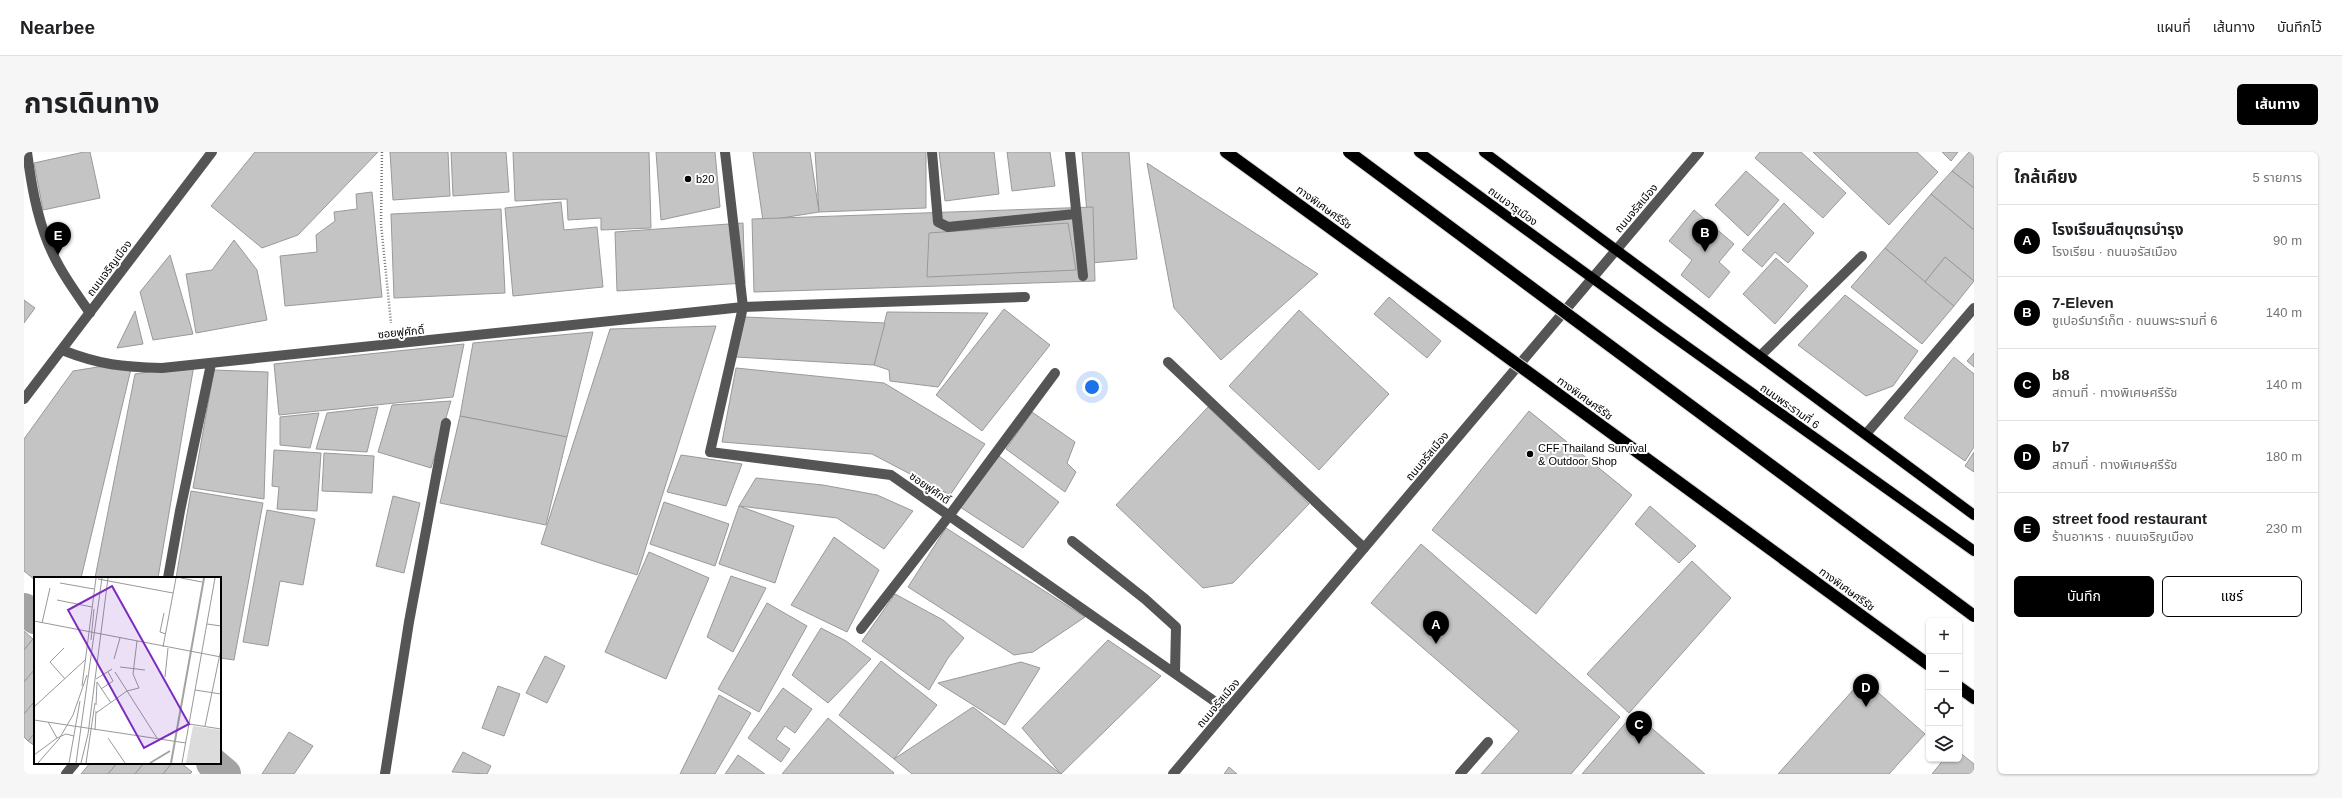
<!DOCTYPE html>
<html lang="th">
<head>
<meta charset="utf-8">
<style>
  :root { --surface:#fff; --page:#f6f6f6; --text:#202124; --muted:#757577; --line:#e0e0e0; --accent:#000 }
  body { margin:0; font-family:Helvetica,"Noto Sans Thai",sans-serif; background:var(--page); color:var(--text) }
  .controls { position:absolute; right:12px; bottom:12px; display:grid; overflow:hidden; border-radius:6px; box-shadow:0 1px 3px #0004 }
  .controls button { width:36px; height:36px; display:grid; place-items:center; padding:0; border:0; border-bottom:1px solid var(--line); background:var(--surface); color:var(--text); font:20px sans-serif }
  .you { position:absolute; left:1068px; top:235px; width:14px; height:14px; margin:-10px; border:3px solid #fff; border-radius:50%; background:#1a73e8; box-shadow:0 0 0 6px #1a73e833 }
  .badge { display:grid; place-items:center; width:26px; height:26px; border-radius:50%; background:var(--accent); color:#fff; font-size:13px; font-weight:700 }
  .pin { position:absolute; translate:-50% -33px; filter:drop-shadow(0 1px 2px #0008) }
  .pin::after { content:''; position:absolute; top:21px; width:14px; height:12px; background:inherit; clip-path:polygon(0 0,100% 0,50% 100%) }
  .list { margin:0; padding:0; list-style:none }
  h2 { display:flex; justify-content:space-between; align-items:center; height:52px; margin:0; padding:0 16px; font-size:17px }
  h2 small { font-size:13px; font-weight:400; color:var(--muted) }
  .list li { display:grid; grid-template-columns:26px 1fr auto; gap:12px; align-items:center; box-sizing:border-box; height:72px; padding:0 16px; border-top:1px solid var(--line) }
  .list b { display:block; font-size:15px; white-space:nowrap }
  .list p { margin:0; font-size:13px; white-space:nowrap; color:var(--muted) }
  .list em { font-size:13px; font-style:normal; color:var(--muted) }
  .actions { display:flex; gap:8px; padding:12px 16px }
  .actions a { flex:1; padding:9px 0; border:1px solid var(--accent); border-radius:6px; text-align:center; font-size:14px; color:var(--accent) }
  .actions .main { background:var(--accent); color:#fff }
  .icon { flex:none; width:22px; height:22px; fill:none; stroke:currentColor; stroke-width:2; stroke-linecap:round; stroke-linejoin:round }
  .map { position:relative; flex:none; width:1950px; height:622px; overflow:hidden; border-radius:6px }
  header { display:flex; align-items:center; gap:24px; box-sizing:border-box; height:56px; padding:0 20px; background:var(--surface); border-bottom:1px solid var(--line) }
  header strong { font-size:19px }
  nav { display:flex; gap:22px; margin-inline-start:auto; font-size:14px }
  .intro { display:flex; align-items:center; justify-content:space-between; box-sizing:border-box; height:96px; padding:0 24px }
  h1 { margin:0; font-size:28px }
  .button { padding:10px 18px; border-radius:6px; background:var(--accent); color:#fff; font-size:14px; font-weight:700 }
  main { display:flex; gap:24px; padding:0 24px }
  aside { flex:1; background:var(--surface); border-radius:6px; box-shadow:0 1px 3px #0004 }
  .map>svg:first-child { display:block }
</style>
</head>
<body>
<header>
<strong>Nearbee</strong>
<nav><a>แผนที่</a><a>เส้นทาง</a><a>บันทึกไว้</a></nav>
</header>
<div class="intro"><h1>การเดินทาง</h1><a class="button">เส้นทาง</a></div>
<main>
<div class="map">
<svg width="1950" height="622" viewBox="0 0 1950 622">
  <rect width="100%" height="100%" fill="#fff"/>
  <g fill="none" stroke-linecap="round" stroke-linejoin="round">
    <g stroke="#a3a3a3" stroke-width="32">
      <polyline points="0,457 11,466"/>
      <polyline points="188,611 201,622"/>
    </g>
  </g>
  <g fill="#c4c4c4" stroke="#999">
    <polygon points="60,0 66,0 76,46 19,58 10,11"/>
    <polygon points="231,0 354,0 274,83 238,96 187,54"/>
    <polygon points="366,0 424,0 426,44 369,48"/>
    <polygon points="427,0 482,0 485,40 429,44"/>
    <polygon points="489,0 625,0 627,76 577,78 577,66 544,68 543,47 491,49"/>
    <polygon points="632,0 691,0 696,55 637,68"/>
    <polygon points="729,0 786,0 795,60 739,69"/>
    <polygon points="791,0 902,0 902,56 795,60"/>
    <polygon points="915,0 970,0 975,42 921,49"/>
    <polygon points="983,0 1026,0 1031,34 988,39"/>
    <polygon points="1058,0 1105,0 1113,107 1067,111"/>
    <polygon points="1736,0 1777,0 1822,41 1799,66 1731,6"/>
    <polygon points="1789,0 1893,0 1914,20 1865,73"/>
    <polygon points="1918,0 1934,0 1927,9"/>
    <polygon points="1945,0 1950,0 1950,36 1928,19"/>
    <polygon points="1123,11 1294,122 1197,208 1150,156"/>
    <polygon points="1722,19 1755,48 1724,84 1691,53"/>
    <polygon points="1928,19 1950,36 1950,78 1907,42"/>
    <polygon points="348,40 358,145 261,154 256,104 293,100 292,83 311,69 310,60 333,57 332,42"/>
    <polygon points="1907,42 1950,78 1950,129 1921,105 1901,130 1861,96"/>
    <polygon points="537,50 540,78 573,75 579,135 489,144 481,56"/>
    <polygon points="1760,51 1790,81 1764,111 1751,100 1738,115 1718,98"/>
    <polygon points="1069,55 1071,129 730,140 728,67"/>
    <polygon points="477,57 481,141 370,146 367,62"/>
    <polygon points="1670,58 1710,92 1695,110 1706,120 1685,146 1657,123 1668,108 1645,89"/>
    <polygon points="719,71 721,131 593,139 591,80"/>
    <polygon points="1044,71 1052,118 903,125 905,81"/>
    <polygon points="210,88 233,118 243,168 172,181 162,122 188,118"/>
    <polygon points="1861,96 1930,154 1898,192 1827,135"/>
    <polygon points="146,103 169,182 129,188 116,140"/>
    <polygon points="1921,105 1950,129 1930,154 1901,130"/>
    <polygon points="1752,106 1784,134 1751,172 1719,142"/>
    <polygon points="1821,143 1894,199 1869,234 1842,244 1774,193"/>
    <polygon points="1365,145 1417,189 1403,206 1350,162"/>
    <polygon points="0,148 11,156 0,171"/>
    <polygon points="980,157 1026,193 958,279 912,243"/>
    <polygon points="1275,158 1365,242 1295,318 1205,234"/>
    <polygon points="111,159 119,192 93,196"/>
    <polygon points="863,160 964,161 914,235 866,229 865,218 850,213"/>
    <polygon points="721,165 861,171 850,213 712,205"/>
    <polygon points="692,174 613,423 517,392 586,177"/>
    <polygon points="569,180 543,285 436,264 449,191"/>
    <polygon points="440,192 429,245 255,263 250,212"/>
    <polygon points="1950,201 1950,215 1943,209"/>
    <polygon points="1930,205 1950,222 1950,295 1941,309 1880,266"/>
    <polygon points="86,213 107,217 57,426 11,426 11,428 0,419 0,287 49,219"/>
    <polygon points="170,213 134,426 71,426 111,222"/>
    <polygon points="712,216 860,231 961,292 926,343 848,302 698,290"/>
    <polygon points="190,218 244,220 240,347 169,336"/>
    <polygon points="427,249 407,316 354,300 368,253"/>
    <polygon points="354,255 343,300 292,297 303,261"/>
    <polygon points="1184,255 1285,352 1209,431 1179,436 1092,353"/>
    <polygon points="1505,259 1608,343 1512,462 1408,378"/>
    <polygon points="1008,260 1051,290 1043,311 1052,320 1041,340 982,297"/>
    <polygon points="295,261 286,296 256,293 256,265"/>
    <polygon points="436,264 543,285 522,373 416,351"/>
    <polygon points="250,298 297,301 293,359 253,357 255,335 248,334"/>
    <polygon points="1950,300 1950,320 1941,314"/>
    <polygon points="300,301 350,304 348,341 298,339"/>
    <polygon points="657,303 718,312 702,354 643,340"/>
    <polygon points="975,304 1035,350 999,396 936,355"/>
    <polygon points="732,326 799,333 853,343 889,359 860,397 813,366 715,354"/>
    <polygon points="167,339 239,351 210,508 196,506 196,426 152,426"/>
    <polygon points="369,344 396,351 380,421 352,414"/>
    <polygon points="640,350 705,372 691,414 626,392"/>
    <polygon points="715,354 770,374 751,431 695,412"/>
    <polygon points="1626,354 1672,394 1655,411 1611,372"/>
    <polygon points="243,358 291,367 279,433 256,429 244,494 219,490"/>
    <polygon points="922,376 1061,465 1009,500 990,503 884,435"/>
    <polygon points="810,385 855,418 823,480 767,453"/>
    <polygon points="1397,392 1596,565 1547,622 1457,622 1495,579 1347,451"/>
    <polygon points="625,400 685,426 642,527 581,500"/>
    <polygon points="1668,409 1707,446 1605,561 1563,522"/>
    <polygon points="707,424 742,436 709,500 683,485"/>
    <polygon points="871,442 919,468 940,486 924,506 905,538 838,489"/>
    <polygon points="743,451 783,474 735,560 694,537"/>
    <polygon points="797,476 822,489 847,507 804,551 768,523"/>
    <polygon points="0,479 9,487 0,498"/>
    <polygon points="9,487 11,488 11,517 0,530 0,498"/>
    <polygon points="1084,488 1137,524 1037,622 998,576"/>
    <polygon points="521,504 541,514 523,551 502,541"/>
    <polygon points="857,509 913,553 870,607 815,563"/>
    <polygon points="997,510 1016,516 981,573 914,531"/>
    <polygon points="11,517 11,549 0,562 0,530"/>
    <polygon points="1839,527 1901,582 1865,622 1754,622"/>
    <polygon points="474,534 496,542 480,584 458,576"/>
    <polygon points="759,536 788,557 771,581 761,574 752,587 766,597 757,610 724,586"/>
    <polygon points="695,543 727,561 691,622 656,622"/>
    <polygon points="11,549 11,581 4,589 0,585 0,562"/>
    <polygon points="949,555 1037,622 888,622 870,607"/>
    <polygon points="1610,561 1681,622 1558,622"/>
    <polygon points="804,566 870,621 869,622 758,622"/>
    <polygon points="265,580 289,594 270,622 238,622"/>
    <polygon points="11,581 11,594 4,589"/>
    <polygon points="439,600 467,614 463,622 428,620"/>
    <polygon points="1935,600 1950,612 1950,622 1908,622 1920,607 1935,607"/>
    <polygon points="714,603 741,622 701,622"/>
    <polygon points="66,611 93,611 84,622 57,622"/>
    <polygon points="93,611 120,611 111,622 84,622"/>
    <polygon points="120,611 148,611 139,622 111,622"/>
    <polygon points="148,611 157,611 168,620 166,622 139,622"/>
    <polygon points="1205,615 1213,622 1200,622"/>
  </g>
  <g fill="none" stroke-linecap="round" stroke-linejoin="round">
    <defs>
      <g id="major">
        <polyline points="1395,0 1637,176 1950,399"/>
        <polyline points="1460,0 1950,363"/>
      </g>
      <g id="highway">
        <polyline points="1202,0 1356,112"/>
        <polyline points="1935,535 1950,546"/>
      </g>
    </defs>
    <use href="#major" stroke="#dbdbdb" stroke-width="12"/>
    <use href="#highway" stroke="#dbdbdb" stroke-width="14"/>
    <polyline stroke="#777" stroke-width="2.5" stroke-dasharray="1 2" stroke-linecap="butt" points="358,0 357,72 367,171"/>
    <g stroke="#555" stroke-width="10">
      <path d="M3 0C8 38 15 78 34 112 43 129 55 145 66 161"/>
      <polyline points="701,0 719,155 686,300 867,323 1203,558"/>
      <polyline points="908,0 914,70 924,75 1051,62"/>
      <polyline points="1046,0 1059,124"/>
      <path d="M38 198C76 213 99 215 138 216L719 155 1001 145"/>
      <polyline points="1736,204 1838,104"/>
      <polyline points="1144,210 1340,396"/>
      <polyline points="0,247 188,0"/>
      <polyline points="1842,282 1950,156"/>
      <polyline points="1048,389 1121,447 1152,475 1151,521"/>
      <polyline points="144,426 156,359 187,212"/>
      <polyline points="837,477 925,364 1031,221"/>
      <polyline points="42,622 51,611"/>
      <polyline points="361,622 385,470 422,271"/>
      <polyline points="1149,622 1675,0"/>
      <polyline points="1436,622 1464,590"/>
    </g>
    <use href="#major" stroke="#000" stroke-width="10"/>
    <use href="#highway" stroke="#000" stroke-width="12"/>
    <defs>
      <g id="highway-bridge">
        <polyline points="1325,0 1950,464"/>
        <polyline points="1356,112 1905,513"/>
      </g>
    </defs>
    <use href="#highway-bridge" stroke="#dbdbdb" stroke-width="14" stroke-linecap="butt"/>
    <use href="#highway-bridge" stroke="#000" stroke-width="12"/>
  </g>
  <g fill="#000" stroke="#fff" stroke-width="1.5">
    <circle cx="664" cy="27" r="4"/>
    <circle cx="1506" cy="302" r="4"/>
  </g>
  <g text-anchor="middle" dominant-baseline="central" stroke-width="4" stroke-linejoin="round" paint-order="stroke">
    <g font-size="11" fill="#000" stroke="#fff" text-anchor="start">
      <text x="672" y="27">b20</text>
      <text x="1514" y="296">CFF Thailand Survival<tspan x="1514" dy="13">&amp; Outdoor Shop</tspan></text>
    </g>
    <g font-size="11" fill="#000" stroke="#fff">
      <text transform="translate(1489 54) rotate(36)">ถนนจารุเมือง</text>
      <text transform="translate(1300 55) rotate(36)">ทางพิเศษศรีรัช</text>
      <text transform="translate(1612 56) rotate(-50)">ถนนจรัสเมือง</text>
      <text transform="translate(85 116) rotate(-53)">ถนนเจริญเมือง</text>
      <text transform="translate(377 180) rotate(-6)">ซอยฟูศักดิ์</text>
      <text transform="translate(1561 246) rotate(36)">ทางพิเศษศรีรัช</text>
      <text transform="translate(1766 254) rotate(35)">ถนนพระรามที่ 6</text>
      <text transform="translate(1403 304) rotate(-50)">ถนนจรัสเมือง</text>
      <text transform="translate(906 336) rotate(35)">ซอยฟูศักดิ์</text>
      <text transform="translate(1823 437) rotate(36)">ทางพิเศษศรีรัช</text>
      <text transform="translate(1194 551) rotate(-50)">ถนนจรัสเมือง</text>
    </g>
  </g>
  <g transform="translate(10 425)">
    <rect width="187" height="187" fill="#fff"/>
    <path d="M159 149 187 153V186H152Z" fill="#dcdcdc"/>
    <path fill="none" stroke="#a3a3a3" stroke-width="2" d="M116 186 136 174M137 186 170 1"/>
    <path fill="none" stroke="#999" stroke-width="1" d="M147 1 168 5M64 2 139 16M26 6 60 12M23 23 58 30M130 36 126 55 132 57M0 44 187 80M8 46 16 11M173 47 187 49M57 63 60 32M129 70 142 1M30 71 16 85 31 102M80 82 86 61M86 90 111 93M81 95 123 161M131 100 134 71M62 102 78 92M63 105 77 126M48 109 62 1M67 112 79 104 74 95M161 113 187 117M62 128 63 105M0 130 51 83M62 136 93 114 105 111 99 97 103 64M0 143 152 166M14 145 23 161M155 147 187 152M171 149 187 72M61 153 62 134M74 161 91 186M0 178 23 161 32 157 40 159M4 186 25 162 39 138 53 98M35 186 46 124M42 186 68 1M47 186 54 157 74 1M52 186 61 126M148 186 181 1"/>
    <path fill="#7b2cbf" fill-opacity="0.15" stroke="#7b2cbf" stroke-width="2" d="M78 9 155 147 110 171 34 33Z"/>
    <rect width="187" height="187" fill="none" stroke="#000" stroke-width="2"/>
  </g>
</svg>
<div class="controls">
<button>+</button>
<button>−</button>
<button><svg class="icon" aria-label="locate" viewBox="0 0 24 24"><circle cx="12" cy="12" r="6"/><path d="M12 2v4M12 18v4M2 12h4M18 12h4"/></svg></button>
<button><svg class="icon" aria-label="layers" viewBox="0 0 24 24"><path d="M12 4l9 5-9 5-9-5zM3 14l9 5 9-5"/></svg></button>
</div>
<div class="you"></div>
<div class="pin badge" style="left:1412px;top:492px">A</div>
<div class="pin badge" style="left:1681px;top:100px">B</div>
<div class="pin badge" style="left:1615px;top:592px">C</div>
<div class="pin badge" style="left:1842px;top:555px">D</div>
<div class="pin badge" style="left:34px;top:103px">E</div>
</div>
<aside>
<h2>ใกล้เคียง<small>5 รายการ</small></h2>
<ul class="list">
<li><span class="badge">A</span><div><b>โรงเรียนสีตบุตรบำรุง</b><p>โรงเรียน · ถนนจรัสเมือง</p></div><em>90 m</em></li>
<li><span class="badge">B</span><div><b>7-Eleven</b><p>ซูเปอร์มาร์เก็ต · ถนนพระรามที่ 6</p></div><em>140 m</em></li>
<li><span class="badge">C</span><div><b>b8</b><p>สถานที่ · ทางพิเศษศรีรัช</p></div><em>140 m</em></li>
<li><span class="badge">D</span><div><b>b7</b><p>สถานที่ · ทางพิเศษศรีรัช</p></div><em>180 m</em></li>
<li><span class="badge">E</span><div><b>street food restaurant</b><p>ร้านอาหาร · ถนนเจริญเมือง</p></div><em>230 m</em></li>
</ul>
<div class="actions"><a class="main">บันทึก</a><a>แชร์</a></div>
</aside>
</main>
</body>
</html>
